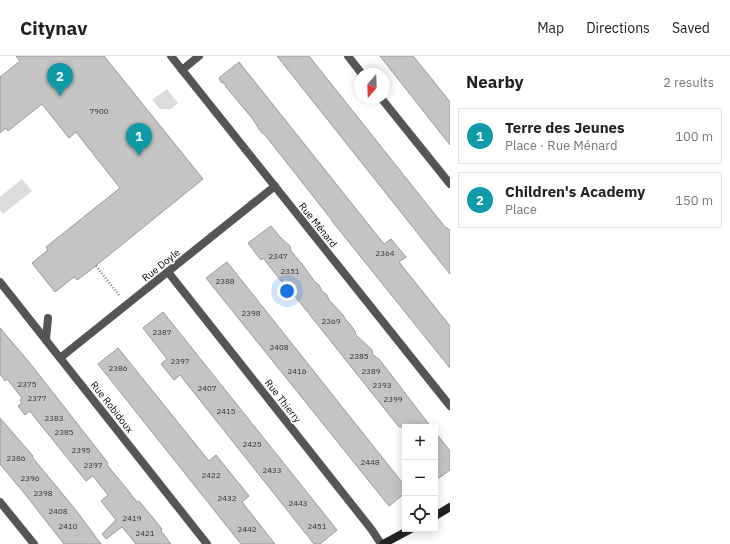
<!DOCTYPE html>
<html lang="en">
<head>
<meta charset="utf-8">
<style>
  :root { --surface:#fff; --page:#f6f6f6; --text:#222; --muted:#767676; --line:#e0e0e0; --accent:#0f766e }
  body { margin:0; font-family:"IBM Plex Sans",sans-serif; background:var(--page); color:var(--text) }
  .controls { position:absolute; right:12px; bottom:12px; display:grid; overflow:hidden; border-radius:0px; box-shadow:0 2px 10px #0003 }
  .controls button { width:36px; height:36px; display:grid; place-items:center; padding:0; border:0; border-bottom:1px solid var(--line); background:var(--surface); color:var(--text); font:20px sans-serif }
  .compass { position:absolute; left:354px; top:12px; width:36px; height:36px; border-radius:50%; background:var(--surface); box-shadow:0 2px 10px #0003; rotate:199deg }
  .you { position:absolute; left:287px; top:235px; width:14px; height:14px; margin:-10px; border:3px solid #fff; border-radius:50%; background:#1a73e8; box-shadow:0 0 0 6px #1a73e833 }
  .badge { display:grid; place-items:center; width:26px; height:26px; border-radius:50%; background:var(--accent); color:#fff; font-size:13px; font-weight:700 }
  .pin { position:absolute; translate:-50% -33px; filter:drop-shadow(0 1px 2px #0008) }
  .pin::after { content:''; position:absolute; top:21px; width:14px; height:12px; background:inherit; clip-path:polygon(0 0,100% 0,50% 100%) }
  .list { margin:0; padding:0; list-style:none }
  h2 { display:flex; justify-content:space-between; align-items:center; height:52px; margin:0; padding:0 16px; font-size:17px }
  h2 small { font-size:13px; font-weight:400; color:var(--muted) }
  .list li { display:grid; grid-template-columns:26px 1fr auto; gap:12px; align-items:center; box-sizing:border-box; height:56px; margin:0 8px 8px; padding:0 8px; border:1px solid var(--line); border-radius:0px }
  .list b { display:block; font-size:15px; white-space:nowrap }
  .list p { margin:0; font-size:13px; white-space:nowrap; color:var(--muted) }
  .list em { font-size:13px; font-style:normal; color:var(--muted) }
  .icon { flex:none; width:22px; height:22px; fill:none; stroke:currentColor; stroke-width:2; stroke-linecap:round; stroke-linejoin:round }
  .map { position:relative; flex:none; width:450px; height:488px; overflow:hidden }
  header { display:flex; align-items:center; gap:24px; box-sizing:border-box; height:56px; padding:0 20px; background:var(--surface); border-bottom:1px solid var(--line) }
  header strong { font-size:19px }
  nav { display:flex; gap:22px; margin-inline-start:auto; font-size:14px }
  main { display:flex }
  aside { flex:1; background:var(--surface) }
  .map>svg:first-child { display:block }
</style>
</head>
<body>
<header>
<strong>Citynav</strong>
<nav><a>Map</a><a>Directions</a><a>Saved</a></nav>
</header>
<main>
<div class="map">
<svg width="450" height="488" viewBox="0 0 450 488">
  <rect width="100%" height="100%" fill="#fff"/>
  <g fill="#dcdcdc">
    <polygon points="167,33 178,47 171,53 160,53 152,44"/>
    <polygon points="22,123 32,135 3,158 0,154 0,141"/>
  </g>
  <g fill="#c4c4c4" stroke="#999">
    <polygon points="16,0 104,0 203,123 88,216 77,224 74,221 55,236 32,207 48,194 46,191 120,132 76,76 69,82 42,48 8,75 6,72 0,77 0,21 20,5"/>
    <polygon points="277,0 309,0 433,156 445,171 450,174 450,218"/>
    <polygon points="380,0 413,0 431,22 450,46 450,89"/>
    <polygon points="239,6 384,188 391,183 406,201 399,206 450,270 450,312 332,165 331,163 265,79 261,76 252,62 226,31 225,28 221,26 219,22"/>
    <polygon points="271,170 280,181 290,190 291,195 302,208 315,226 319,229 322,235 327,239 329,244 343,259 346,264 350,268 356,277 355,278 372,294 373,299 379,303 431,371 399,371 287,230 286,231 263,202 261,204 248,187"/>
    <polygon points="227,206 405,430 405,437 389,450 206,222"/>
    <polygon points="163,256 337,474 320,488 314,488 180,319 174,324 161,308 167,303 143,272"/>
    <polygon points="0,272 29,306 108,407 107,409 122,427 137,446 139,445 162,473 161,475 171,488 136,488 122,471 106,483 102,478 116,464 101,445 108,439 93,420 86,425 32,358 30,355 25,359 18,350 22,347 20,344 22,342 7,323 5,325 0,318"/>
    <polygon points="118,292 209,405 216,399 249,440 242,446 275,488 241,488 98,308"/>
    <polygon points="0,362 33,400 32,401 75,453 101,488 64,488 25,438 0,408"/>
    <polygon points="435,376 450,395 450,414 439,422 435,417"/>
  </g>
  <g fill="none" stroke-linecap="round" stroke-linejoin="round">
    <polyline stroke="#777" stroke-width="2.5" stroke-dasharray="1 2" stroke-linecap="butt" points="96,210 119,239"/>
    <polyline stroke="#555" stroke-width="8" points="46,284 48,262"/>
    <g stroke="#555" stroke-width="8">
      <polyline points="171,0 450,350"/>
      <polyline points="348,0 362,18"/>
      <polyline points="182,14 199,0"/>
      <polyline points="381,42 450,128"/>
      <polyline points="168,216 372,474 381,488"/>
      <polyline points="0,226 207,488"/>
      <polyline points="60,302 275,130"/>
      <polyline points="0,446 34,488"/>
    </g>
    <g stroke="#222" stroke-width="8">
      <polyline points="435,460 450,451"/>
      <polyline points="383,488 411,473"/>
    </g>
  </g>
  <g text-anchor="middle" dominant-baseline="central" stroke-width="3" stroke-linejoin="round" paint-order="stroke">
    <g font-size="8" fill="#313131">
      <text x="99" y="55">7900</text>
      <text x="385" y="197">2364</text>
      <text x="278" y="200">2347</text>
      <text x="290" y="215">2351</text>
      <text x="225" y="225">2388</text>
      <text x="251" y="257">2398</text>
      <text x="331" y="265">2369</text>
      <text x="162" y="276">2387</text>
      <text x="279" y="291">2408</text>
      <text x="359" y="300">2385</text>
      <text x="180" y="305">2397</text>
      <text x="118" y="312">2386</text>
      <text x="297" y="315">2416</text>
      <text x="371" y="315">2389</text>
      <text x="27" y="328">2375</text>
      <text x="382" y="329">2393</text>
      <text x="207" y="332">2407</text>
      <text x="37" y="342">2377</text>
      <text x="393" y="343">2399</text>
      <text x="226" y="355">2415</text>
      <text x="54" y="362">2383</text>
      <text x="64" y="376">2385</text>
      <text x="252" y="388">2425</text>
      <text x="81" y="394">2395</text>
      <text x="16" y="402">2386</text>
      <text x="370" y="406">2448</text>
      <text x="93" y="409">2397</text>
      <text x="272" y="414">2433</text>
      <text x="211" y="419">2422</text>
      <text x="30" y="422">2396</text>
      <text x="43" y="437">2398</text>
      <text x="227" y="442">2432</text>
      <text x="298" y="447">2443</text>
      <text x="58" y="455">2408</text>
      <text x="132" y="462">2419</text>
      <text x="68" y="470">2410</text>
      <text x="317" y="470">2451</text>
      <text x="247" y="473">2442</text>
      <text x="145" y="477">2421</text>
    </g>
    <g font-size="10" fill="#000" stroke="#fff">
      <text transform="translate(318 169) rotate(51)">Rue Ménard</text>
      <text transform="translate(161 209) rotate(-39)">Rue Doyle</text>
      <text transform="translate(283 345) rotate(52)">Rue Thierry</text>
      <text transform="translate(112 351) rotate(52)">Rue Robidoux</text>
    </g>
  </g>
</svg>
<div class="controls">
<button>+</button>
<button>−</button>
<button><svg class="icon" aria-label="locate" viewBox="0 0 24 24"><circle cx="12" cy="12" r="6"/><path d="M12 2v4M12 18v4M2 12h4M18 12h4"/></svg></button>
</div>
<svg class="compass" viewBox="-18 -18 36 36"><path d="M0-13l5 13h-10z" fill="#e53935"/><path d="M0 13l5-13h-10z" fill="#767676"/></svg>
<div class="you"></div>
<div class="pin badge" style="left:139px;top:100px;background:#0f9aa8">1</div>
<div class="pin badge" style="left:60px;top:40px;background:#0f9aa8">2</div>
</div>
<aside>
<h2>Nearby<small>2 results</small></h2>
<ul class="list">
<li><span class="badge" style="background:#0f9aa8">1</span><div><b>Terre des Jeunes</b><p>Place · Rue Ménard</p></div><em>100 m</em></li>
<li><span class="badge" style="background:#0f9aa8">2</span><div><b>Children's Academy</b><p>Place</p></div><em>150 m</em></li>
</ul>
</aside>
</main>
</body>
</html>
